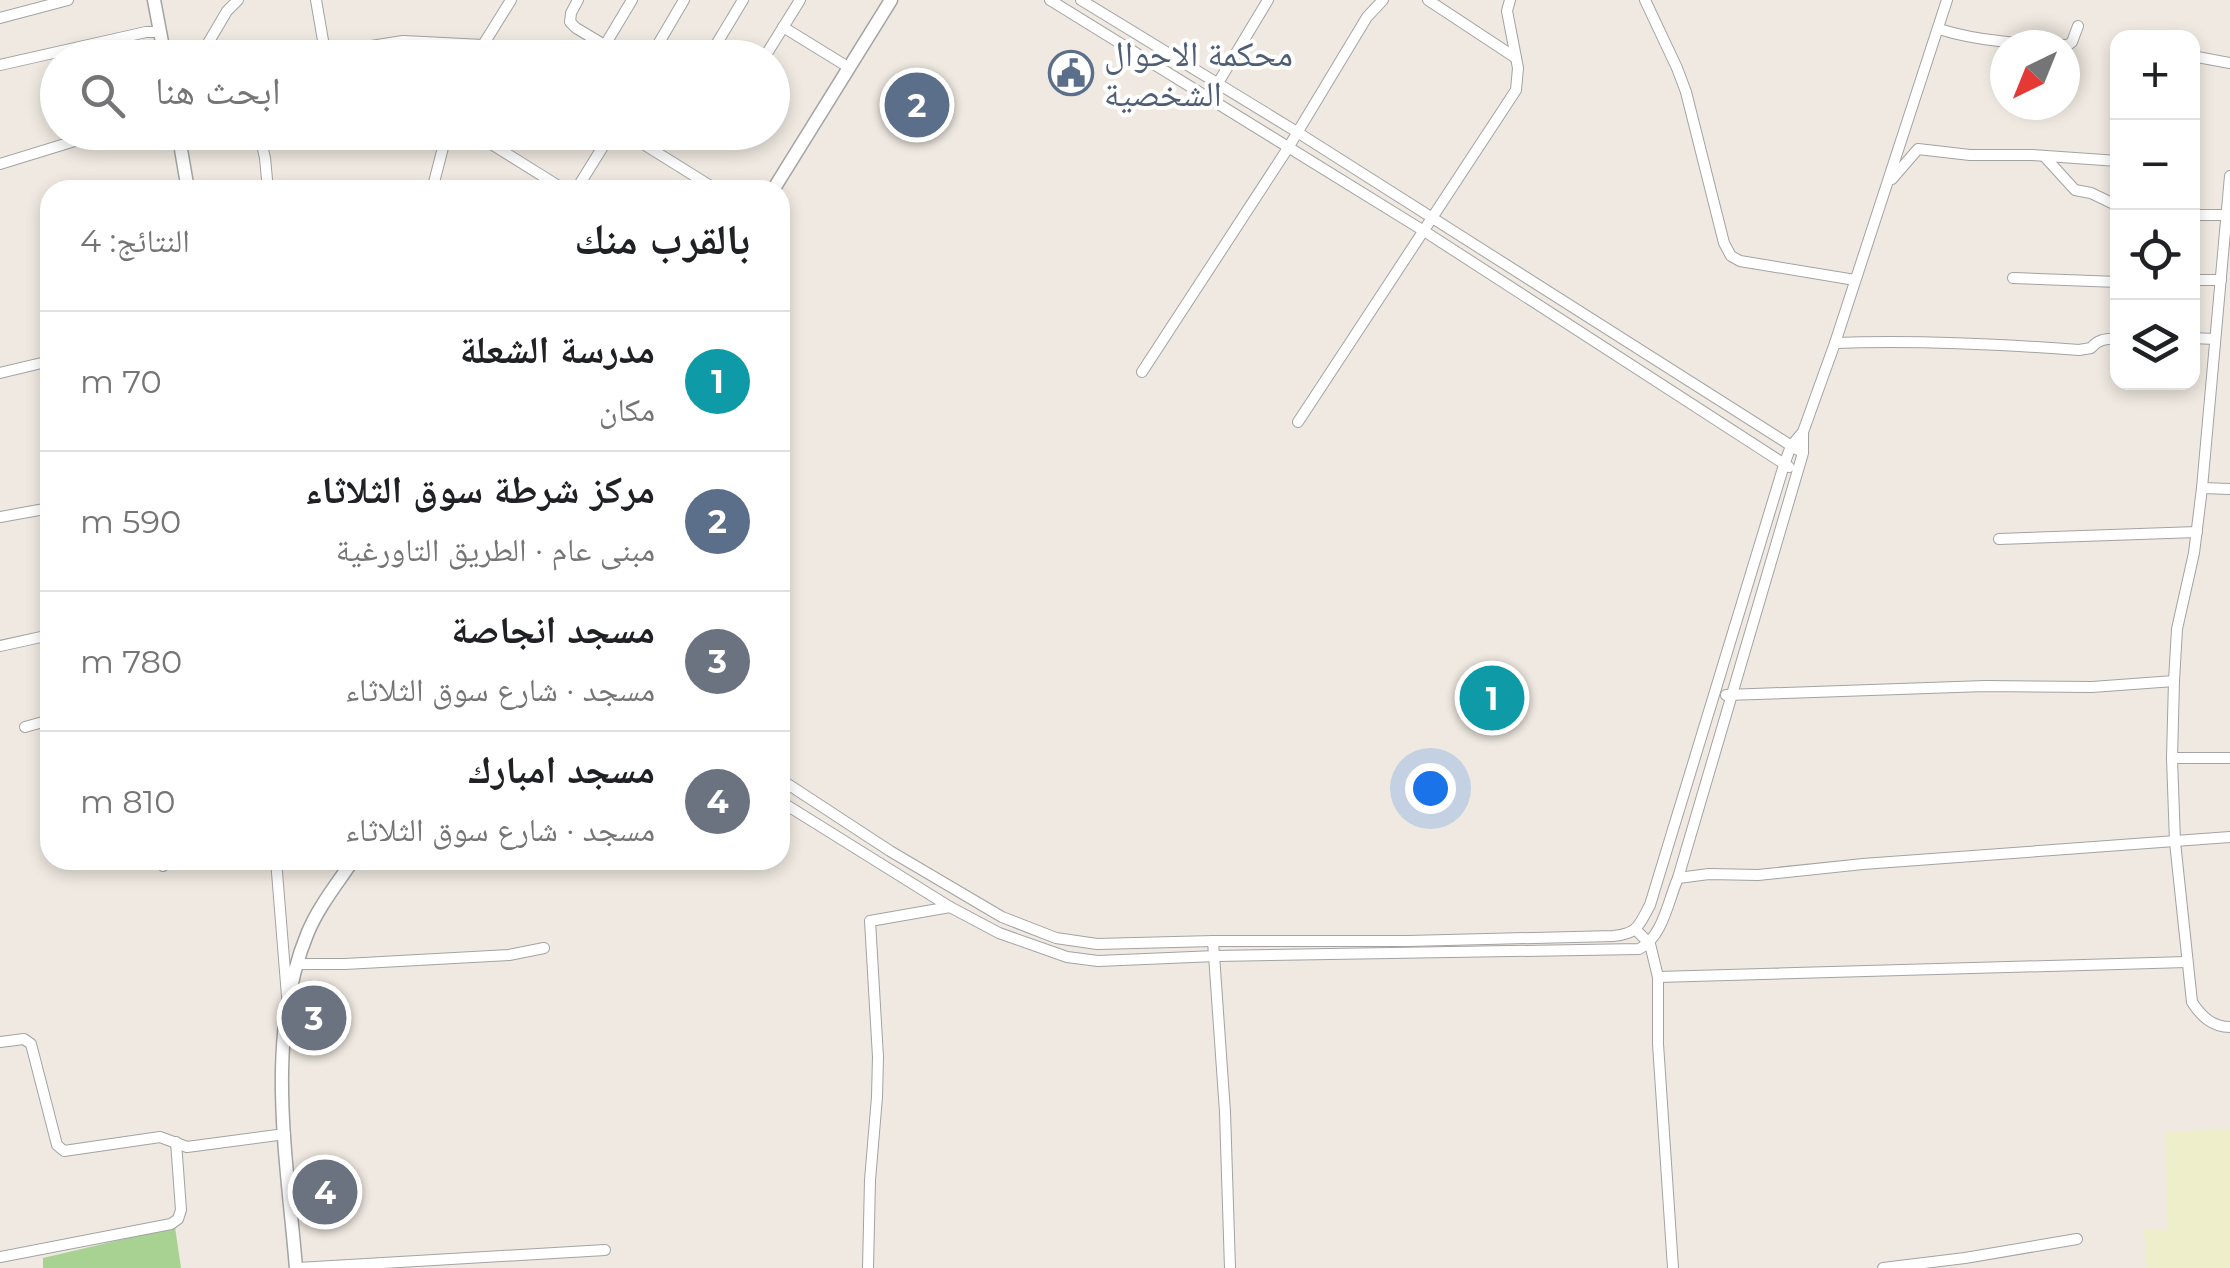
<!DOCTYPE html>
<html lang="ar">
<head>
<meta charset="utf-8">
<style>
  :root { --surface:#fff; --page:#f6f6f6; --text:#202124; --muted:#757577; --line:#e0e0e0; --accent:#7c3aed }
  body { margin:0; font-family:Montserrat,"Noto Naskh Arabic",sans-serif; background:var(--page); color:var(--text); direction:rtl }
  .controls { position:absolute; right:30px; top:30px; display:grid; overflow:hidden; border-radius:20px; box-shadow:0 5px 15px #0003 }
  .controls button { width:90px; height:90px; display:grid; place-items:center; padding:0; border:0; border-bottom:2px solid var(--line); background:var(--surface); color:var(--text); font:50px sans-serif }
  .compass { position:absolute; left:1990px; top:30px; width:90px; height:90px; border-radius:50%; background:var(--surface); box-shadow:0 5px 15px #0003; rotate:223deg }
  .you { position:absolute; left:1430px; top:788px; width:35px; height:35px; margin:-25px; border:8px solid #fff; border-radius:50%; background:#1a73e8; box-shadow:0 0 0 15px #1a73e833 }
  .badge { display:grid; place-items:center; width:65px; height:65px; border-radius:50%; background:var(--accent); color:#fff; font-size:32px; font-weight:700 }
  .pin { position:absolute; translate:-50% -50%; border:5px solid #fff; box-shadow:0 2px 10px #0006 }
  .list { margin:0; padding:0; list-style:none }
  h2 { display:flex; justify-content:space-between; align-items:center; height:130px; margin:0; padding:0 40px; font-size:42px }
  h2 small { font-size:32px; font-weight:400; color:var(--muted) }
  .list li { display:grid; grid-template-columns:65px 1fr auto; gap:30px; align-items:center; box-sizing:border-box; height:140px; padding:0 40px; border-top:2px solid var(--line) }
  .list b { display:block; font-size:38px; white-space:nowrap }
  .list p { margin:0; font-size:32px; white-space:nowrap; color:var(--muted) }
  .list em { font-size:32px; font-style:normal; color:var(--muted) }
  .icon { flex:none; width:55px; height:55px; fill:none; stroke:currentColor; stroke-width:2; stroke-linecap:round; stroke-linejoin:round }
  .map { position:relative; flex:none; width:2230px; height:1268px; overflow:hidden; direction:ltr }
  .search { position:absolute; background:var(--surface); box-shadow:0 5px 15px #0003; left:40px; top:40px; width:750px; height:110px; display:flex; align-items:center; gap:25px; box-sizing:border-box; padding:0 35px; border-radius:55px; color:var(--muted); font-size:38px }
  .panel { position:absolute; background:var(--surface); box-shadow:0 5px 15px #0003; left:40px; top:180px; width:750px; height:690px; border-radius:30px; direction:rtl }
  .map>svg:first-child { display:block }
</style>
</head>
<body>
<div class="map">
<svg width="2230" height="1268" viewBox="0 0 2230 1268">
  <rect width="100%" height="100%" fill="#efe9e1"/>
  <polygon fill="#eeefca" points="2230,1129 2230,1268 2147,1268 2144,1230 2167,1229 2166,1132"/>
  <polygon fill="#a7d292" points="175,1227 181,1268 43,1268 43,1258"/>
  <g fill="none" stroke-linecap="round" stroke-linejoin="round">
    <defs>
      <g id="minor">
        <polyline points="316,0 325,52"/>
        <polyline points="578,0 571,13 570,22 576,28 626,58"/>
        <polyline points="1050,0 1424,231 1789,467"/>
        <polyline points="1081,0 1297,132 1798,450"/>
        <polyline points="1428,0 1516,58"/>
        <polyline points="1645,0 1677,68 1686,92 1724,243 1731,256 1740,261 1855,280"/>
        <polyline points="0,18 68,0"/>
        <polyline points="783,27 848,67"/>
        <path d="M1939 29C1980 42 2025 44 2068 45L2072 42 2078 26"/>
        <polyline points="483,45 511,0"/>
        <polyline points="605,45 632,0"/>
        <polyline points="204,50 227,11 238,0"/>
        <polyline points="2192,56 2230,63"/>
        <path d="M165 57C184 51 196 45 214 58"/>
        <polyline points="295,58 403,41 483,45 503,58"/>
        <polyline points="650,58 684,0"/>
        <polyline points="708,58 743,0"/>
        <polyline points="764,58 800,0"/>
        <polyline points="0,65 146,32 160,32"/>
        <polyline points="1209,98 1268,0"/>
        <polyline points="259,132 265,158 268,190"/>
        <polyline points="472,132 565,190"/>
        <polyline points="624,132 717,190"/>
        <polyline points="2044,156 2075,190 2091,193 2118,206"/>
        <polyline points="0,164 104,132"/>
        <path d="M2230 176 2202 488 2194 553 2177 629 2174 681 2172 758 2175 842 2192 1002C2201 1016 2212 1027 2230 1027"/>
        <polyline points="1892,179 1918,149 1970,155 2032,155 2118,161"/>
        <polyline points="432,190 447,132"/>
        <polyline points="576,190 612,132"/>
        <polyline points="2192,215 2227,215"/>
        <polyline points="2013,278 2118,282"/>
        <polyline points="2192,280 2221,280"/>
        <polyline points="2192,338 2215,339"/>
        <path d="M1835 343C1917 340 1998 344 2079 350L2091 348C2098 339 2107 339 2118 338"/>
        <polyline points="1142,372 1288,148 1367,17 1383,0"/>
        <polyline points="0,373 50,361"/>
        <polyline points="1298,422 1516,90 1518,68 1507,11 1510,0"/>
        <polyline points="2202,488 2230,489"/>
        <polyline points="0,517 50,508"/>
        <polyline points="1999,539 2197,532"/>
        <polyline points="0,646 50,635"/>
        <polyline points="1726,695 1985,686 2092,687 2174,681"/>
        <polyline points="25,727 50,720"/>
        <polyline points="2172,758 2230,758"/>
        <path d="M780 779 890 851 1002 917 1056 938 1097 944 1213 941H1408L1613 936C1638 934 1639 925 1650 905L1784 465 1791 446 1803 432 1835 343 1947 0"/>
        <path d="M780 801 950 907 999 933 1067 957 1098 961 1216 956 1639 949C1663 937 1668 901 1678 878L1803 453V433"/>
        <polyline points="276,860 287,996"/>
        <polyline points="163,866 164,860"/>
        <polyline points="1678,878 1709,874 1758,875 1863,864 2230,837"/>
        <polyline points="1636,930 1650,944 1658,977 1658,1044 1673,1268"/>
        <polyline points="1213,941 1225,1112 1230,1268"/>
        <polyline points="297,964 345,964 509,955 544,948"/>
        <polyline points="1658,977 2187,962"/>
        <polyline points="0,1042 24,1039 31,1044 57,1145 64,1151 160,1137 187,1147 285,1134"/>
        <polyline points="0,1257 171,1224 178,1219 181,1210 176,1142"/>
        <polyline points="298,1268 605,1250"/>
        <polyline points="868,1268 870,1180 877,1097 878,1057 870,921 950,907"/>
        <polyline points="1883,1268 1965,1258 2077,1239"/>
      </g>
      <g id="tertiary">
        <polyline points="154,0 165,58"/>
        <polyline points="178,132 188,190"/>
        <polyline points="773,190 891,0"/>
        <path d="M296 1268C287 1158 264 1037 308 932 319 906 337 884 353 860"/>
      </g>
    </defs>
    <use href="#minor" stroke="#a3a3a3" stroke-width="12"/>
    <use href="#tertiary" stroke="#a3a3a3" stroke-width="15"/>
    <use href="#minor" stroke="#fff" stroke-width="10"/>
    <use href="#tertiary" stroke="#fff" stroke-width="12"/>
  </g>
  <defs>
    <symbol id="civic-ring" viewBox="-11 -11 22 22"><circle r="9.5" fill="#fff" stroke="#5c6f8a" stroke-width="1.5"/><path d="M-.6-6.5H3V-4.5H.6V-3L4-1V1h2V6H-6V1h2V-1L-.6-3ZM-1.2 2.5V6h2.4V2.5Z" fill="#5c6f8a"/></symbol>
  </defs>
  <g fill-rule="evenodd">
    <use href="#civic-ring" x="1046" y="48" width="50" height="50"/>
  </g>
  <g text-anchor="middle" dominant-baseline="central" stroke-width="8" stroke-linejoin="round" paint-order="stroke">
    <g font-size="35" fill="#4e5e75" stroke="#fff" text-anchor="start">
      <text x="1104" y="53">محكمة الاحوال<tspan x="1104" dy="40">الشخصية</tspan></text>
    </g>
  </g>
</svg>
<div class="controls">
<button>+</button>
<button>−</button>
<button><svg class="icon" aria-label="locate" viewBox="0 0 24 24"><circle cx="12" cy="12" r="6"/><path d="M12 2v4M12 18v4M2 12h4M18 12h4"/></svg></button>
<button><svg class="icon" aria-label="layers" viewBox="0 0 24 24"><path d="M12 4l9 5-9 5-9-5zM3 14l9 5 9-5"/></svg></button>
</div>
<svg class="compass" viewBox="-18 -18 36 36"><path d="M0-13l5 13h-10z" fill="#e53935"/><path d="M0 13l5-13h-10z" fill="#757577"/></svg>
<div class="you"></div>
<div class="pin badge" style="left:1492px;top:698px;background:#0f9aa8">1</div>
<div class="pin badge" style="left:917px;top:105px;background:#5c6f8a">2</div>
<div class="pin badge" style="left:314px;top:1018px;background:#6b7280">3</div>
<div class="pin badge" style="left:325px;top:1192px;background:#6b7280">4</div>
<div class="search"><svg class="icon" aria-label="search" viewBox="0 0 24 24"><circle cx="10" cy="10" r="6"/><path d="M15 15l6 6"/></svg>ابحث هنا</div>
<section class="panel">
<h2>بالقرب منك<small>النتائج: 4</small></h2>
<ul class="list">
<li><span class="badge" style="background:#0f9aa8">1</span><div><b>مدرسة الشعلة</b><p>مكان</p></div><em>70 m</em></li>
<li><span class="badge" style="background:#5c6f8a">2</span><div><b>مركز شرطة سوق الثلاثاء</b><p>مبنى عام · الطريق التاورغية</p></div><em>590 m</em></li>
<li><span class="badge" style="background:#6b7280">3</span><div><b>مسجد انجاصة</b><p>مسجد · شارع سوق الثلاثاء</p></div><em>780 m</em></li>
<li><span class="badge" style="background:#6b7280">4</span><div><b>مسجد امبارك</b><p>مسجد · شارع سوق الثلاثاء</p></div><em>810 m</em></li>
</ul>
</section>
</div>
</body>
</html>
